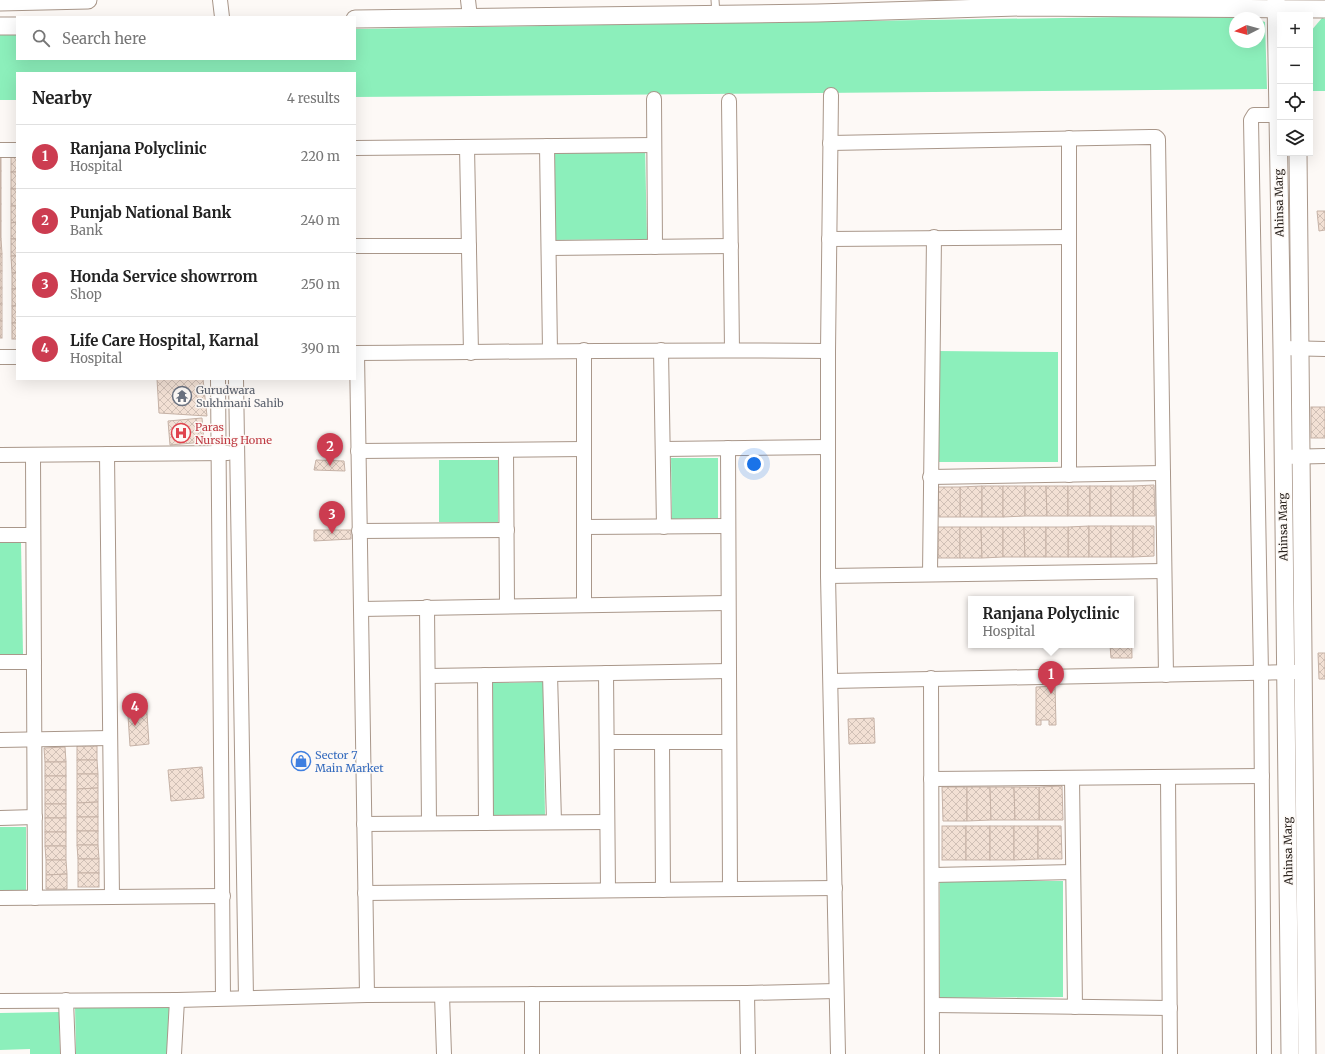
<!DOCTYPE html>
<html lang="en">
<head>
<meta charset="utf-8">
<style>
  :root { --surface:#fff; --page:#f6f6f6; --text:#222; --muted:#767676; --line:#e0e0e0; --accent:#cc3c50 }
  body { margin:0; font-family:Merriweather,serif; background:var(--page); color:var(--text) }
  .controls { position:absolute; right:12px; top:12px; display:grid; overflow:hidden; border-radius:0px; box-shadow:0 4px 16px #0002 }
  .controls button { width:36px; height:36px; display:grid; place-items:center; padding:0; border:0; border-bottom:1px solid var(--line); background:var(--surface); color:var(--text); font:20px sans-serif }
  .compass { position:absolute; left:1229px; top:12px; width:36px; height:36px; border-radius:50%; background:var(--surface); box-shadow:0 4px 16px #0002; rotate:264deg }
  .you { position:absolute; left:754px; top:464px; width:14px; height:14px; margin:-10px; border:3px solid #fff; border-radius:50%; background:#1a73e8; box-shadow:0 0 0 6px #1a73e833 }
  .badge { display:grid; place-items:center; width:26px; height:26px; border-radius:50%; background:var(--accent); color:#fff; font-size:13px; font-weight:700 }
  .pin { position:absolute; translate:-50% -33px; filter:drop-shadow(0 1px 2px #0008) }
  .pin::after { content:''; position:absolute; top:21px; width:14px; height:12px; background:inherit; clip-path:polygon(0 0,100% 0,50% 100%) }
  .popup { position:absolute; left:968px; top:596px; width:166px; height:52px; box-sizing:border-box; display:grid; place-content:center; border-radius:0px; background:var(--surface); filter:drop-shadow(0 1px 3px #0005); font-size:13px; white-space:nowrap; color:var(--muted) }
  .popup b { font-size:15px; color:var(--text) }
  .popup::after { content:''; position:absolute; left:50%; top:100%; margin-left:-8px; border:8px solid transparent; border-top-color:var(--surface) }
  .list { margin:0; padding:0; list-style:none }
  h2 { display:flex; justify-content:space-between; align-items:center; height:52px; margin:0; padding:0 16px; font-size:17px }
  h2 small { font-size:13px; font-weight:400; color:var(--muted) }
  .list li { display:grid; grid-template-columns:26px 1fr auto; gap:12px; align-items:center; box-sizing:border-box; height:64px; padding:0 16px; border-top:1px solid var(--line) }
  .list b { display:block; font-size:15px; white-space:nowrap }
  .list p { margin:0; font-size:13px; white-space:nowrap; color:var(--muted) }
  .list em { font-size:13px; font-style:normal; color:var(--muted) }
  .icon { flex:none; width:22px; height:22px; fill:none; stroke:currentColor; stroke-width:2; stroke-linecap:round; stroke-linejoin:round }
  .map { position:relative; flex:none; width:1325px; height:1054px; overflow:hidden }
  .search { position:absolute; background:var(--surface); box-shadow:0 4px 16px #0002; left:16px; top:16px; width:340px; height:44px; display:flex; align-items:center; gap:10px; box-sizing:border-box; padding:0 14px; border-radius:0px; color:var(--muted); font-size:15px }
  .panel { position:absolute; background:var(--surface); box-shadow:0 4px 16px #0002; left:16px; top:72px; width:340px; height:308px; border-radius:0px }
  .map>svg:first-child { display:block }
</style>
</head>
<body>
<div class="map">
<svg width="1325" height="1054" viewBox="0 0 1325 1054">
  <defs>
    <pattern id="building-cross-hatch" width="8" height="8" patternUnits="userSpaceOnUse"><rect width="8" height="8" fill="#f2e0d4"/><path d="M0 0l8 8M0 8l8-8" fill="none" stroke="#d0c0b6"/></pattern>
  </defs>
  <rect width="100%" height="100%" fill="#fdf9f6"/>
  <g fill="#8cefbb">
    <polygon points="1247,15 1254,18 1235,18 1235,42 1259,42 1259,20 1265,22 1267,89 355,97 355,73 17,73 17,100 0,100 0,35 17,35 17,59 355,59 355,29"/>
    <polygon points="1322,18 1325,19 1325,91 1311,91 1310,32"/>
    <polygon points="645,148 647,239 554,240 553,149"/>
    <polygon points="937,351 1058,352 1058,462 937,462"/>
    <polygon points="671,458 718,458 718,518 672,519"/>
    <rect x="439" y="460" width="59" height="62"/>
    <polygon points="0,543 21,543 23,654 0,654"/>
    <polygon points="543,682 545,816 493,817 490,683"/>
    <rect x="0" y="827" width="26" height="63"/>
    <polygon points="940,881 1063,881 1063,997 940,998"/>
    <polygon points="75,1006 172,1006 169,1054 76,1054"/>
    <polygon points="59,1012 60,1054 30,1054 30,1049 0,1050 0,1013"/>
  </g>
  <g fill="url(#building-cross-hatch)" stroke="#c6b2a6">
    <rect x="0" y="154" width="1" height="17"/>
    <rect x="11" y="156" width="6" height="16"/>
    <rect x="0" y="171" width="1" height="17"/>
    <rect x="11" y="172" width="6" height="17"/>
    <rect x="0" y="188" width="1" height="16"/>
    <rect x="11" y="189" width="6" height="17"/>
    <rect x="0" y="204" width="1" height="17"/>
    <polygon points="11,206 17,206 17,222 11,223"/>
    <polygon points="1317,211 1325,211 1325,230 1319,231"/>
    <rect x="0" y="221" width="1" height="17"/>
    <polygon points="17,222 17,239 11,239 11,223"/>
    <polygon points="0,238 1,238 2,254 0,254"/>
    <rect x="11" y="239" width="6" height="17"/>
    <rect x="0" y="254" width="2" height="17"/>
    <polygon points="11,256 17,256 17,273 12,273"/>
    <rect x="0" y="271" width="2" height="17"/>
    <rect x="12" y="273" width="5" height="16"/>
    <rect x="0" y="288" width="2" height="16"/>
    <rect x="12" y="289" width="5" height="17"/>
    <rect x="0" y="304" width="2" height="17"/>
    <rect x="12" y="306" width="5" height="17"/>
    <rect x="0" y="321" width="2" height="17"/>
    <rect x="12" y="323" width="5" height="16"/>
    <polygon points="157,379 203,379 207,416 159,413"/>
    <rect x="1311" y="407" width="14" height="31"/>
    <polygon points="202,418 204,442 170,445 168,421"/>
    <polygon points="316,460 344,461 345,471 314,470"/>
    <polygon points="1154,485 1155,516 1133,516 1133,486"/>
    <polygon points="982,486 982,517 960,517 960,487"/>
    <rect x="982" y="486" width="21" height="31"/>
    <polygon points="1003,486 1025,486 1025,516 1003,517"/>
    <polygon points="1025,486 1046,486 1047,516 1025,516"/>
    <polygon points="1046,486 1068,486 1068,516 1047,516"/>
    <rect x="1068" y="486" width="22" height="30"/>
    <rect x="1090" y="486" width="21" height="30"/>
    <rect x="1111" y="486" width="22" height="30"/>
    <polygon points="938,487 960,487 960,517 939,517"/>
    <polygon points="1089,526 1089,557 1068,557 1068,527"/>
    <rect x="1089" y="526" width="22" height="31"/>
    <rect x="1111" y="526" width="22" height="31"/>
    <polygon points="1133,526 1154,526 1154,556 1133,557"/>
    <rect x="938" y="527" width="22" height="31"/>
    <polygon points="960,527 981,527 982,558 960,558"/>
    <polygon points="981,527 1003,527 1003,557 982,558"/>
    <polygon points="1003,527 1024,527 1025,557 1003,557"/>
    <polygon points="1024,527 1046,527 1046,557 1025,557"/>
    <rect x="1046" y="527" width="22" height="30"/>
    <polygon points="314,530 351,530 351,539 314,541"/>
    <polygon points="1131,609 1132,658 1111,658 1110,645 1131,645"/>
    <polygon points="1318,653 1325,653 1325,679 1319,679"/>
    <polygon points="1055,686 1056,725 1049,725 1049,720 1041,720 1041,725 1036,725 1036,687"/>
    <polygon points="146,699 149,744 130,746 127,701"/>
    <polygon points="874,718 875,743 849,744 848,719"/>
    <rect x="77" y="746" width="20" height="14"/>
    <polygon points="65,747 66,762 45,762 44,748"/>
    <polygon points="77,760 97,760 98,774 77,774"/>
    <rect x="45" y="762" width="21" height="14"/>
    <polygon points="202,767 204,798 171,801 168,770"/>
    <polygon points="77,774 98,774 98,788 77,789"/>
    <rect x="45" y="776" width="21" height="14"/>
    <polygon points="1062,786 1063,820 1039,820 1039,787"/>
    <polygon points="942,787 967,787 967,821 943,821"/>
    <polygon points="967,787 990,787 991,820 967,821"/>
    <polygon points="990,787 1014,787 1015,820 991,820"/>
    <polygon points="1014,787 1039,787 1039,820 1015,820"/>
    <polygon points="98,788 98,802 77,803 77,789"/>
    <rect x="45" y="790" width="21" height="14"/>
    <polygon points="98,802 98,817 77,817 77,803"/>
    <rect x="45" y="804" width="21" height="14"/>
    <rect x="77" y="817" width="21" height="14"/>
    <rect x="45" y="818" width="21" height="14"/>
    <rect x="942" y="826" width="24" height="34"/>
    <rect x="966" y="826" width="24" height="34"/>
    <rect x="990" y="826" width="24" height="34"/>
    <polygon points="1014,826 1038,826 1038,859 1014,860"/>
    <polygon points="1038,826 1061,826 1062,859 1038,859"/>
    <rect x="77" y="831" width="21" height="14"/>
    <rect x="45" y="832" width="21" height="14"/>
    <polygon points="77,845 98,845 99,859 78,859"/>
    <polygon points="45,846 66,846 66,860 46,860"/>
    <rect x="78" y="859" width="21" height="14"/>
    <polygon points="46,860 66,860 67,874 46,875"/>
    <rect x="78" y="873" width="21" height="14"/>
    <polygon points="67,874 67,889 46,889 46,875"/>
  </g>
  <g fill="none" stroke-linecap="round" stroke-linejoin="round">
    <defs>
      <polyline id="service" points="715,0 716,14"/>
      <g id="minor">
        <polyline points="220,0 222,17"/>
        <polyline points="468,0 470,17"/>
        <polyline points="831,95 828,351 828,576 838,1054"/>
        <polyline points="654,99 655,247"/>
        <polyline points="729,101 732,350"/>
        <polyline points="1069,138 1069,475"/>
        <polyline points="830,143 1150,137 1156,137 1158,139 1166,675"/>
        <polyline points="547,146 550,351"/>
        <polyline points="467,147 471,353"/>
        <polyline points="355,148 654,145"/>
        <polyline points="0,150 17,150"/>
        <polyline points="829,239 1069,237"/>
        <polyline points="355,246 469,246"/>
        <polyline points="549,248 731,246"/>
        <polyline points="1282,348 1325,349"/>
        <polyline points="661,350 664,527"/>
        <path d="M355 353C513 352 670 349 828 351"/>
        <polyline points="357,353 367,995"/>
        <polyline points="0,357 17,357"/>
        <polyline points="218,379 223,998"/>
        <polyline points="236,379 246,998"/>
        <polyline points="728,448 730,889"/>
        <polyline points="663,449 828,447"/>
        <polyline points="506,450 507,606"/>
        <polyline points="358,451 584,449"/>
        <polyline points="107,454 112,897"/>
        <polyline points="0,455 228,453"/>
        <polyline points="33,455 35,898"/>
        <polyline points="1282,457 1325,456"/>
        <polyline points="930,477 1163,473"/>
        <polyline points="584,527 728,526"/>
        <polyline points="359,531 507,530"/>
        <polyline points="0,535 33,535"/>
        <polyline points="930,574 934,237"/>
        <polyline points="828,576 1164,571"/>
        <polyline points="584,605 584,350"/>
        <polyline points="427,607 429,823"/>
        <polyline points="361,609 728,603"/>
        <polyline points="0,662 34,662"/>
        <polyline points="606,673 608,890"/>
        <polyline points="550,674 554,822"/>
        <polyline points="485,675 486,823"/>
        <polyline points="428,676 729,671"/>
        <polyline points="931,678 932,1054"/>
        <polyline points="831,681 1295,672"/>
        <polyline points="0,740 110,738"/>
        <polyline points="607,742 729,742"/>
        <polyline points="662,742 663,890"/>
        <polyline points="1168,777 1170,1054"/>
        <polyline points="1072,778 1075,1007"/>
        <polyline points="931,779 1262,776"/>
        <polyline points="0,818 35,817"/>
        <polyline points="364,824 607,822"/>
        <polyline points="932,875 1073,872"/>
        <polyline points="365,893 835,888"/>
        <polyline points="0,898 223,896"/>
        <polyline points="747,993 748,1054"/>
        <polyline points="532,994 532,1054"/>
        <polyline points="442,995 444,1054"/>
        <polyline points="66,1000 68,1054"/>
        <polyline points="0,1001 177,1000 367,995 747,993 836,991"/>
        <polyline points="932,1005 1170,1008"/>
        <polyline points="174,1054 177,1000"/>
        <polyline points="1264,1054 1261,673 1251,120 1254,115 1277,115"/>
      </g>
      <g id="tertiary">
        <path d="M1276 0C1277 117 1281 233 1282 350 1284 584 1287 819 1290 1054"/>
        <polyline points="0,2 88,0"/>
        <polyline points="355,19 817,13 1022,7 1325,9"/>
        <polyline points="0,26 17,26"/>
        <polyline points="1298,153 1307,1054"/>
      </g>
    </defs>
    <use href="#service" stroke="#a9978a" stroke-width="9"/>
    <use href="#minor" stroke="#a9978a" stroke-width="16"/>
    <use href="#tertiary" stroke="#a9978a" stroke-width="19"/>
    <use href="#service" stroke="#fff" stroke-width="7"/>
    <use href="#minor" stroke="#fff" stroke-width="14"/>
    <use href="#tertiary" stroke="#fff" stroke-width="17"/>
  </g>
  <defs>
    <symbol id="temple-ring" viewBox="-11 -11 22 22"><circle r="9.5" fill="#fdf9f6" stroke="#6b7280" stroke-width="1.5"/><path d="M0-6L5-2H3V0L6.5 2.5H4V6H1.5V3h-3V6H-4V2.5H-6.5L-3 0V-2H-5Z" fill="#6b7280"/></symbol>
    <symbol id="hospital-ring" viewBox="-11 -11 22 22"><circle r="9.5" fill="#fdf9f6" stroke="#e0444e" stroke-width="1.5"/><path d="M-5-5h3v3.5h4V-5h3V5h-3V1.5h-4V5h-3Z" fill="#e0444e"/></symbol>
    <symbol id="shop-ring" viewBox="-11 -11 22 22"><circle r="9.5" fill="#fdf9f6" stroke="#3f7fe0" stroke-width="1.5"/><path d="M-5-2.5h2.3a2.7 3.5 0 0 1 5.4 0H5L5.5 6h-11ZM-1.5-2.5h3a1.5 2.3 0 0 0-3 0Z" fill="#3f7fe0"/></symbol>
  </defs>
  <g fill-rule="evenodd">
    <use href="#temple-ring" x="171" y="385" width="22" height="22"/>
    <use href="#hospital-ring" x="170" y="422" width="22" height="22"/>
    <use href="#shop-ring" x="290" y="750" width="22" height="22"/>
  </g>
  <g text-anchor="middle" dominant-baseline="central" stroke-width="3" stroke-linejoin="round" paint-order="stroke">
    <g font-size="11" fill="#2b241f" stroke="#fdf9f6">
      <text transform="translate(1279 203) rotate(-91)">Ahinsa Marg</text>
      <text transform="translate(1283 527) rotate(-91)">Ahinsa Marg</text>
      <text transform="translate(1288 851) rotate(-91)">Ahinsa Marg</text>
    </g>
    <g font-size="11" fill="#5b616d" stroke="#fdf9f6" text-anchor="start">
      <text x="196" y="390">Gurudwara<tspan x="196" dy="13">Sukhmani Sahib</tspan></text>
    </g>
    <g font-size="11" fill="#be3a42" stroke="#fdf9f6" text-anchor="start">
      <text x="195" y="427">Paras<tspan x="195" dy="13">Nursing Home</tspan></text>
    </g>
    <g font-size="11" fill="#366cbe" stroke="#fdf9f6" text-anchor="start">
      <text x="315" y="755">Sector 7<tspan x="315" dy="13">Main Market</tspan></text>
    </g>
  </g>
</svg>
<div class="controls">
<button>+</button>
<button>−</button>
<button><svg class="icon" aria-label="locate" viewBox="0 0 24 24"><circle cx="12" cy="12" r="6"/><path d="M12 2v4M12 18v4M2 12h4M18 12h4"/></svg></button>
<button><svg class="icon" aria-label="layers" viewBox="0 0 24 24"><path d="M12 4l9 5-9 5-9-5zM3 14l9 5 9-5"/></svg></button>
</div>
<svg class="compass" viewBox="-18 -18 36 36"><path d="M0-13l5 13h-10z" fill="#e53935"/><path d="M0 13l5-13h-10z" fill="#767676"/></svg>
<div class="you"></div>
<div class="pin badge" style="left:1051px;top:694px">1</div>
<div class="popup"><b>Ranjana Polyclinic</b>Hospital</div>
<div class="pin badge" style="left:330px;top:466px">2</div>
<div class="pin badge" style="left:332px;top:534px">3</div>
<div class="pin badge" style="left:135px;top:726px">4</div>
<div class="search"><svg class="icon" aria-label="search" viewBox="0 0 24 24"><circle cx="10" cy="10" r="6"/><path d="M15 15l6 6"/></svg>Search here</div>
<section class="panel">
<h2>Nearby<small>4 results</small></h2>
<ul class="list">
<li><span class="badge">1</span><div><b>Ranjana Polyclinic</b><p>Hospital</p></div><em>220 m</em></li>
<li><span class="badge">2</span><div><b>Punjab National Bank</b><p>Bank</p></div><em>240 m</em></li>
<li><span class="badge">3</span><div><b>Honda Service showrrom</b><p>Shop</p></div><em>250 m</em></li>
<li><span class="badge">4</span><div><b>Life Care Hospital, Karnal</b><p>Hospital</p></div><em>390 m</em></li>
</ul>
</section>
</div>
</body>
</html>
